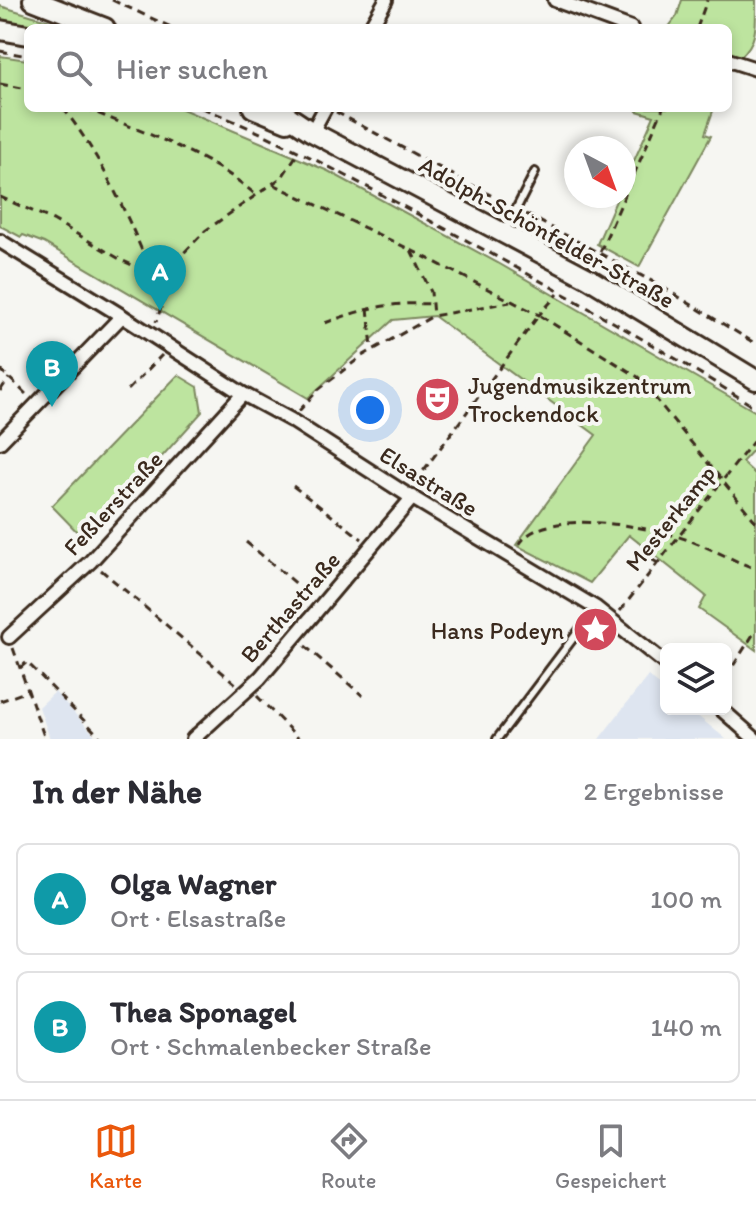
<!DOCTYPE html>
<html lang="de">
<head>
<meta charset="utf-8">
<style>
  :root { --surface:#fff; --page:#f7f7f7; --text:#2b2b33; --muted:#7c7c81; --line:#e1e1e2; --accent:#ea580c }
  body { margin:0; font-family:Itim,sans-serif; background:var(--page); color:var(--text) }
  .controls { position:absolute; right:24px; bottom:24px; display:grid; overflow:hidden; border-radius:12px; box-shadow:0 4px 12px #0003 }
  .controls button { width:72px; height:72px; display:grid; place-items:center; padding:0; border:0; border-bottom:2px solid var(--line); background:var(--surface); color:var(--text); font:40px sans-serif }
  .compass { position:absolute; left:564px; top:136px; width:72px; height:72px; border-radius:50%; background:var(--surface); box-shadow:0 4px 12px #0003; rotate:139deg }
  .you { position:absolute; left:370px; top:410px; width:28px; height:28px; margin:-20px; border:6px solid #fff; border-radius:50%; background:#1a73e8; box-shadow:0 0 0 12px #1a73e833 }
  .badge { display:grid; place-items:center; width:52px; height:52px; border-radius:50%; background:var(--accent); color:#fff; font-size:26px; font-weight:700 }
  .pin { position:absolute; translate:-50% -66px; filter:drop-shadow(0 2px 4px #0008) }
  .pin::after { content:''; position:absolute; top:42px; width:28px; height:24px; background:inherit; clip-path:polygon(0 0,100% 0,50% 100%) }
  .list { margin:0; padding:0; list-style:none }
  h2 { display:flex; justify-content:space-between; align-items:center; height:104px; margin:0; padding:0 32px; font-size:34px }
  h2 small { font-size:26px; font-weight:400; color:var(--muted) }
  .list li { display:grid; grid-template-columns:52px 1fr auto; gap:24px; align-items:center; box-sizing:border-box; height:112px; margin:0 16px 16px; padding:0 16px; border:2px solid var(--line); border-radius:12px }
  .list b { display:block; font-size:30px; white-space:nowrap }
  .list p { margin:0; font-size:26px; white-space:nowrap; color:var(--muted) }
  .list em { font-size:26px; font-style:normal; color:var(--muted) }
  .icon { flex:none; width:44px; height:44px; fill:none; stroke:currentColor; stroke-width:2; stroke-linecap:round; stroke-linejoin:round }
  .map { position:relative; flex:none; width:756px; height:739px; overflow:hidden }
  .search { position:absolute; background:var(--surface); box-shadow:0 4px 12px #0003; left:24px; right:24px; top:24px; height:88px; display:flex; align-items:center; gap:20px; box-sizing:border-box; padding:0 28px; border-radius:12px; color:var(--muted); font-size:30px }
  .sheet { height:360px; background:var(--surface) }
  nav { display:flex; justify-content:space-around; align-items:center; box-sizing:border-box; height:112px; border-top:2px solid var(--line); background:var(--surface); font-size:22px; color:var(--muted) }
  nav a { display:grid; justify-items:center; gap:4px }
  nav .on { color:var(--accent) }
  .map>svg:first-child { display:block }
</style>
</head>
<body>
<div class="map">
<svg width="756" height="739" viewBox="0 0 756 739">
  <rect width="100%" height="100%" fill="#f6f6f2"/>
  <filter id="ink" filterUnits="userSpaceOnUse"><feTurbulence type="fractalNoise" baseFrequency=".0125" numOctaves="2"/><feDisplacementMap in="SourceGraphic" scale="16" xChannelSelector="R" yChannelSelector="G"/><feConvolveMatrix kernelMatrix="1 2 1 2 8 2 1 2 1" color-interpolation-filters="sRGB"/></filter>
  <g filter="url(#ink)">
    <g fill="#dee5f0">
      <polygon points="648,676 666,690 666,709 689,709 726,739 599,739"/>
      <polygon points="55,692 98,739 50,739 39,707"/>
    </g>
    <g fill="#bde49f" stroke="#7c875e" stroke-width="2">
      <path d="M682 0H756C756 41 756 43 728 69V28H668L677 16Z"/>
      <polygon points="0,6 74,28 45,28 0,20"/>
      <polygon points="0,56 28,60 28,108 180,108 328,171 498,263 756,412 756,447 742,462 756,475 756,650 699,609 706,596 629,535 590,583 516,545 596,435 434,316 393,320 308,398 44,243 23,235 21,237 0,226"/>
      <polygon points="638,108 714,108 705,134 711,136 639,267 597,244 618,196 624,196 624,183 654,116 637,111"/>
      <polygon points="178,375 198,387 202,412 86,541 52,506"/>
    </g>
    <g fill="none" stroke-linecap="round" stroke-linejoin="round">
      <defs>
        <g id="service">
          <polyline points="504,233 535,172"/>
          <polyline points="497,739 596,608"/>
        </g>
        <g id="minor">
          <polyline points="555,0 631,28"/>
          <polyline points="370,28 386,0"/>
          <polyline points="728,60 756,69"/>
          <polyline points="312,132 325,108"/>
          <polyline points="0,241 122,316 243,394 291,420 406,494 596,608 666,664"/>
          <polyline points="0,442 122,316"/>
          <polyline points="9,637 91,561 243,394"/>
          <polyline points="721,709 755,739"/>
          <polyline points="193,739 260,678 413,497"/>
        </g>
        <g id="secondary">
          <polyline points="33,0 105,28"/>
          <polyline points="0,30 28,35"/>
          <polyline points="253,108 287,122"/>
          <polyline points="276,108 312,132 588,278 756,380"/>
        </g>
      </defs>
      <use href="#service" stroke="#3b2a1e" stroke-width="12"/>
      <use href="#minor" stroke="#3b2a1e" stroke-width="18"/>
      <use href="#secondary" stroke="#3b2a1e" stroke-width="24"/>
      <g stroke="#3b2a1e" stroke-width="3" stroke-dasharray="8 6" stroke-linecap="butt">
        <polyline points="112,0 173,28"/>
        <polyline points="697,28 707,0"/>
        <polyline points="0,51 28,56"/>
        <polyline points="0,84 28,89"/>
        <path d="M63 108C108 165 136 235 163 302L156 322"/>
        <path d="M85 108C143 133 209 153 257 196"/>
        <path d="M202 108C279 138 352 179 425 218 537 278 648 340 756 408"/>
        <polyline points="336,112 509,205"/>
        <polyline points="273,184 411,250 431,292 433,316"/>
        <polyline points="0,197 53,220 123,261 152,274 177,260 205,231 282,177 298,153"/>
        <polyline points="526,214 659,285 756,344"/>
        <polyline points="411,250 539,315 558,294"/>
        <polyline points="600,252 663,108"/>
        <polyline points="163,302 177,260"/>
        <polyline points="368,308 372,348"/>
        <path d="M325 323C366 308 389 302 432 304"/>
        <polyline points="0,369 28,396"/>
        <polyline points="128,390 162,355"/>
        <polyline points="0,391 9,378"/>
        <polyline points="299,411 318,390 362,356 433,316 510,302"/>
        <polyline points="415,482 539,315 638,377 756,522"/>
        <polyline points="293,486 362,539"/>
        <polyline points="246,542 310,595"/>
        <path d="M519 545C540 507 642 526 676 536 704 544 729 559 756 569"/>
        <polyline points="640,553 658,563"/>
        <polyline points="101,570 236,684"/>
        <polyline points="620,611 756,438"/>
        <polyline points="305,646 363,696"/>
        <polyline points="13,648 45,739"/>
        <polyline points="20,668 27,662 101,738"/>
        <polyline points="726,677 756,630"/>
        <polyline points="257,696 299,739"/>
        <polyline points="0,701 28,691"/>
      </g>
      <use href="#service" stroke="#f6f6f2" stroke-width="6"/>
      <use href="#minor" stroke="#f6f6f2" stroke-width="12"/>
      <use href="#secondary" stroke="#f6f6f2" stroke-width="18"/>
    </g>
  </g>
  <defs>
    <symbol id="theatre-disc" viewBox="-11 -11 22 22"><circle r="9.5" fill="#d1495b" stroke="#f6f6f2"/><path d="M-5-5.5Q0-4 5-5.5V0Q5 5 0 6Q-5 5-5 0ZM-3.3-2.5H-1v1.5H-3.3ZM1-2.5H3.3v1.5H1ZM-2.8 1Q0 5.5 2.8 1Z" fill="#fff"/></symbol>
    <symbol id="sight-disc" viewBox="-11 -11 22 22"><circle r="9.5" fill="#d1495b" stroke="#f6f6f2"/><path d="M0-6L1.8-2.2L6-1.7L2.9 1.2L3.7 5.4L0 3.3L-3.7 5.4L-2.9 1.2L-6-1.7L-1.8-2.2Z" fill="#fff"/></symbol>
  </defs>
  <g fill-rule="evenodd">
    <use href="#theatre-disc" x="412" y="374" width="51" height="51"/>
    <use href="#sight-disc" x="570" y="604" width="51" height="51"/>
  </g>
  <g text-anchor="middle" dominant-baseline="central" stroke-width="8" stroke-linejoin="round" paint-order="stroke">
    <g font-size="24" fill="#3b2a1e" stroke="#f6f6f2">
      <text transform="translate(547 232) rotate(29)">Adolph-Schönfelder-Straße</text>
      <text transform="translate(429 481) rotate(32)">Elsastraße</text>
      <text transform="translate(113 503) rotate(-47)">Feßlerstraße</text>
      <text transform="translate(670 518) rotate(-51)">Mesterkamp</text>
      <text transform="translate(290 607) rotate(-49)">Berthastraße</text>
    </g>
    <g font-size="24" fill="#3b2a1e" stroke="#f6f6f2" text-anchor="start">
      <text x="468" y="385">Jugendmusikzentrum<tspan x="468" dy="28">Trockendock</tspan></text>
      <text x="564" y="630" text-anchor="end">Hans Podeyn</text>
    </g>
  </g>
</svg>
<div class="controls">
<button><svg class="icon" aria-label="layers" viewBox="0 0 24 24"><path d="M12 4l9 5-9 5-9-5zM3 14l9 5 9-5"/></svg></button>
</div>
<svg class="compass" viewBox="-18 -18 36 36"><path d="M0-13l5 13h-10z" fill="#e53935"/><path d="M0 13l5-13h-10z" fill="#7c7c81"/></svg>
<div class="you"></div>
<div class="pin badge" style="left:160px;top:311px;background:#0f9aa8">A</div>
<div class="pin badge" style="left:52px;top:407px;background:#0f9aa8">B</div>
<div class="search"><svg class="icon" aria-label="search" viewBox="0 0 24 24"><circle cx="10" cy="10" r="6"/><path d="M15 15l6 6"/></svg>Hier suchen</div>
</div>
<section class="sheet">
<h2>In der Nähe<small>2 Ergebnisse</small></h2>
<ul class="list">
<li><span class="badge" style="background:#0f9aa8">A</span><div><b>Olga Wagner</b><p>Ort · Elsastraße</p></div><em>100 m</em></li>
<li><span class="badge" style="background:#0f9aa8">B</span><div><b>Thea Sponagel</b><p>Ort · Schmalenbecker Straße</p></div><em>140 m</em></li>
</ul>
</section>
<nav>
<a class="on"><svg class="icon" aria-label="map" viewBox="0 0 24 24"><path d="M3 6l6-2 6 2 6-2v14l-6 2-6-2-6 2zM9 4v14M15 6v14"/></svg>Karte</a>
<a><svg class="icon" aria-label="directions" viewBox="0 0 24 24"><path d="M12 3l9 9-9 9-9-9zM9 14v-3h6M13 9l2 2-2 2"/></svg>Route</a>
<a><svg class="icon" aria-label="saved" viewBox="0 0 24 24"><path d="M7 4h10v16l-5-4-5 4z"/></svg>Gespeichert</a>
</nav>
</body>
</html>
